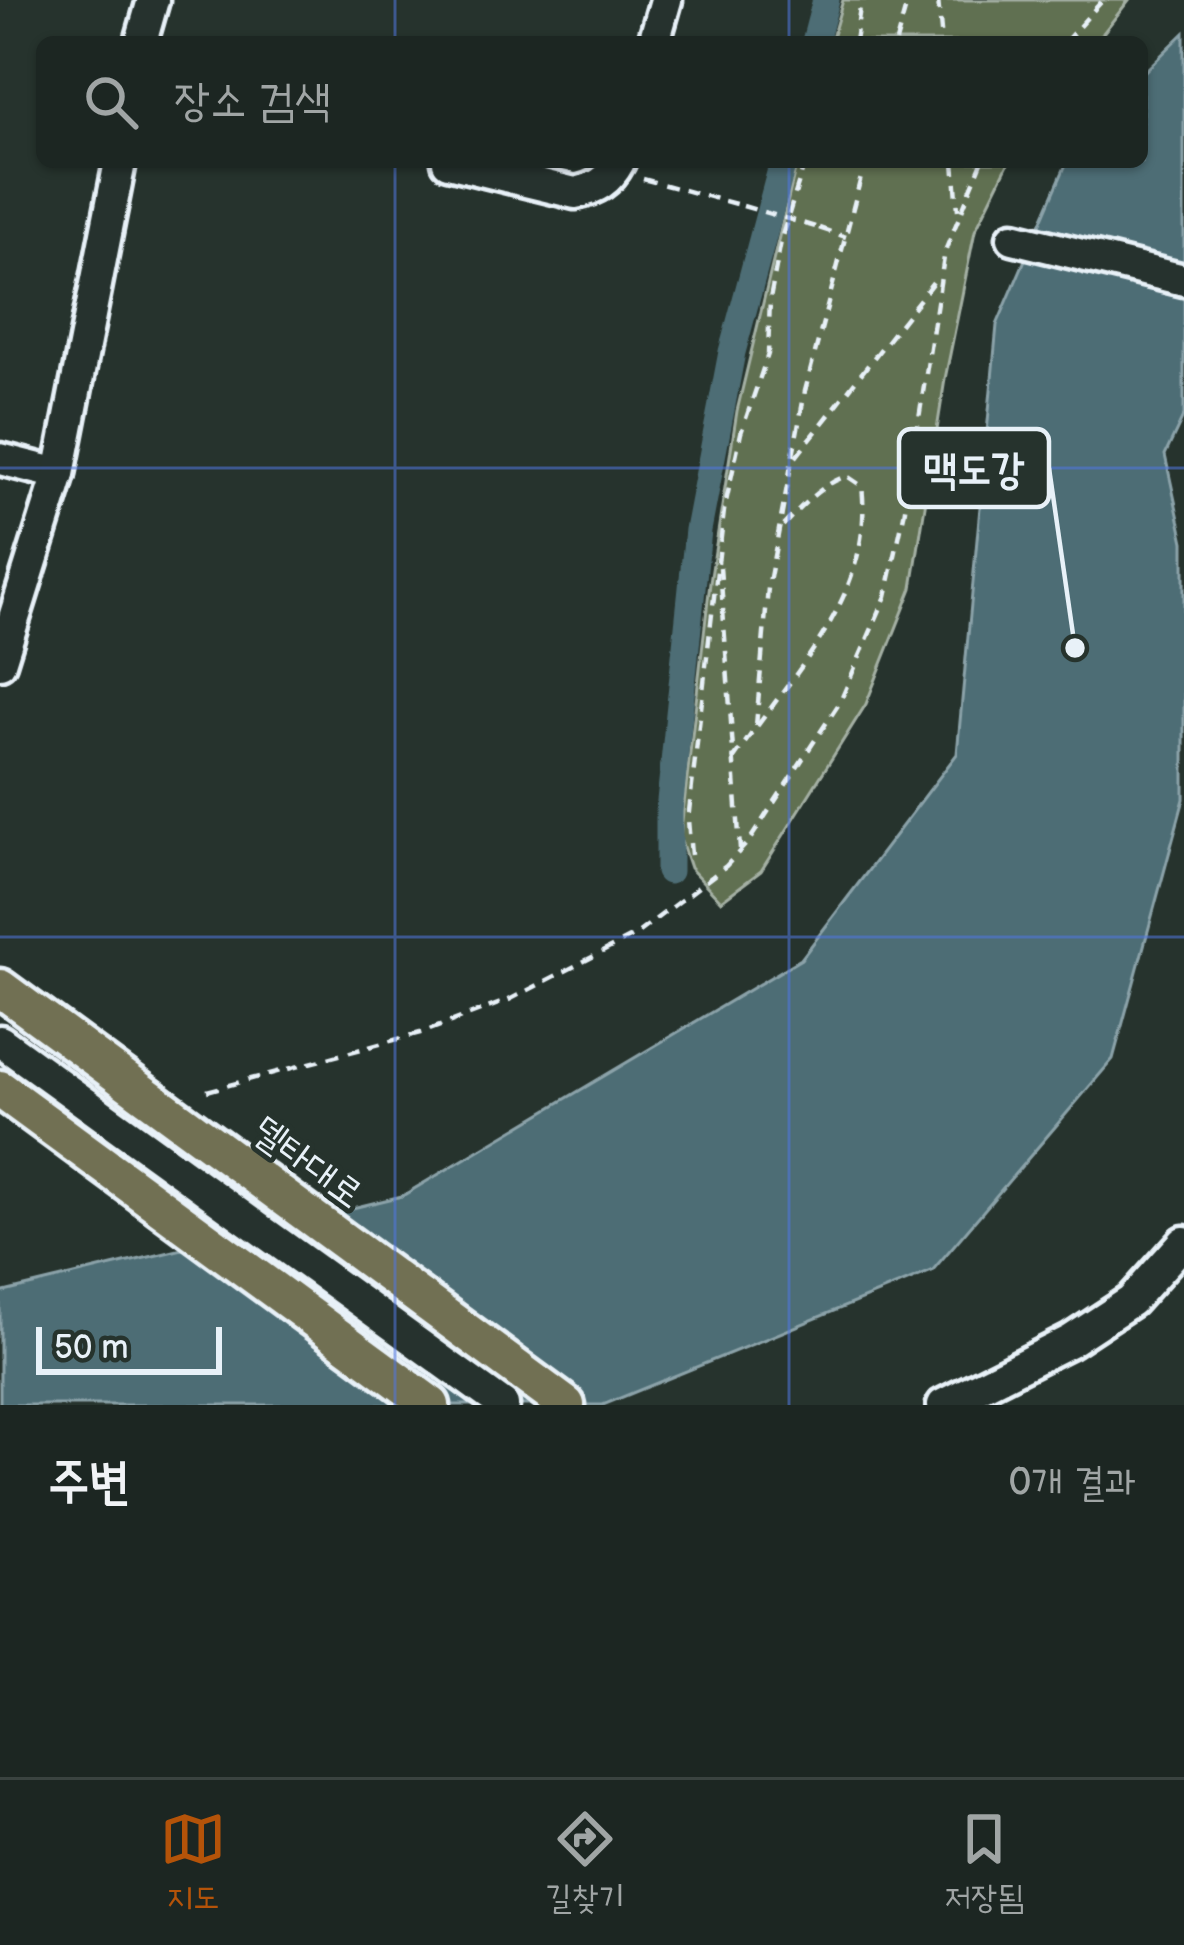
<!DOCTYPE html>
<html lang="ko">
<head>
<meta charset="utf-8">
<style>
  :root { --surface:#1c2622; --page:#252e2a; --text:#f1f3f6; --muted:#a0a5a5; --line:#3a4340; --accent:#b45309 }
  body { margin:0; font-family:"Balsamiq Sans","Poor Story",sans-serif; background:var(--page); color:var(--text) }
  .scale { position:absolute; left:36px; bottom:30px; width:186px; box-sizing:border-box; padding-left:12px; border:6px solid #e8f1f8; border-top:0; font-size:33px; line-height:42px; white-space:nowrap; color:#e8f1f8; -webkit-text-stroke:9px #26332d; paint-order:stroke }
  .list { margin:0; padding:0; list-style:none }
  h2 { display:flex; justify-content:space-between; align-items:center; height:156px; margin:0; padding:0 48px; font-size:51px }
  h2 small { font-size:39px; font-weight:400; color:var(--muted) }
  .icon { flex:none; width:66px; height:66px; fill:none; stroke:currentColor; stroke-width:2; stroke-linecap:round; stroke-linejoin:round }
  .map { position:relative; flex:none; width:1184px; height:1405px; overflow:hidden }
  .search { position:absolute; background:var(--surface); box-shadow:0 3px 9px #0004; left:36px; right:36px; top:36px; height:132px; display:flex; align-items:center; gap:30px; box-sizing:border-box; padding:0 42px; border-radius:18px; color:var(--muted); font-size:45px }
  .sheet { height:372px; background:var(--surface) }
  nav { display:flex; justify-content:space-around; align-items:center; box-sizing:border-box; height:168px; border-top:3px solid var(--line); background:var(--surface); font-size:33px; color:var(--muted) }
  nav a { display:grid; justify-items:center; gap:6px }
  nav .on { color:var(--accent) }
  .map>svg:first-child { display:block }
</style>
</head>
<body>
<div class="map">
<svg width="1184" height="1405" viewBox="0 0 1184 1405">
  <rect width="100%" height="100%" fill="#26332d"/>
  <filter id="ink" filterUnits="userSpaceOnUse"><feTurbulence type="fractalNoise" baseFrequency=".00833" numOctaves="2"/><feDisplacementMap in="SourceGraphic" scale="24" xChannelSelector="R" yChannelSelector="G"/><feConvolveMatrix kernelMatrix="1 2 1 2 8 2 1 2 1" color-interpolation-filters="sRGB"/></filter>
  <g filter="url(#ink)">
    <g fill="#616f51" stroke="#a4b0a4" stroke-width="3">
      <polygon points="843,0 1129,0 1096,42 831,42"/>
      <polygon points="797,162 1009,162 975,231 945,379 912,588 866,704 761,871 721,901 690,868 680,838 710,583 737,411"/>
    </g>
    <polygon fill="#4d6d74" stroke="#8ba2a9" stroke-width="3" points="1184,33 1184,415 1165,455 1184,542 1184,799 1113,1059 932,1271 603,1405 0,1405 0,1293 402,1196 801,959 957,754 997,325 1067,162 1142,162 1142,74"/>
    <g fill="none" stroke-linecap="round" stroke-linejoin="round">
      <g stroke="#4d6d74" stroke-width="27">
        <polyline points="815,42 826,0"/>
        <polyline points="669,871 669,811 698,530 732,352 783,162"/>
      </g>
      <defs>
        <g id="minor">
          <polyline points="141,42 153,0"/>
          <polyline points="654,42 666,0"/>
          <path d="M448 162 575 193C596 189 609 181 619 162"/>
          <polyline points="1013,238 1184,280"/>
          <polyline points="0,459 59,474"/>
          <polyline points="0,663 59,474 120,162"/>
          <polyline points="0,1041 503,1405"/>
          <polyline points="943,1405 1070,1341 1131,1301 1184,1242"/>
        </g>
        <g id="major">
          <polyline points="0,988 566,1405"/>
          <polyline points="0,1089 431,1405"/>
        </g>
      </defs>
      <use href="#minor" stroke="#e8f1f8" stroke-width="39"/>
      <use href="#major" stroke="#e8f1f8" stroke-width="45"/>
      <g stroke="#e8f1f8" stroke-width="4.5" stroke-dasharray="12 9" stroke-linecap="butt">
        <polyline points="938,0 942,42"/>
        <polyline points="855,42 861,0"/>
        <polyline points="896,42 908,0"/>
        <polyline points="1065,42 1103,0"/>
        <polyline points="954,162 958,210"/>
        <polyline points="643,179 743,206"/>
        <polyline points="819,228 846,237"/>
        <polyline points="796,457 937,277"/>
        <polyline points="720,567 740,849"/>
        <polyline points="756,726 768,588 805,391 865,162"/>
        <path d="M733 760C790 675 875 598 862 486L847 476C819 485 799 509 779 530"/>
        <polyline points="691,855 688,820 724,511 741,433 768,354 770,299 782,236 805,162"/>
        <polyline points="207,1091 424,1032 509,1000 635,935 726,866 749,841 840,702 886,596 904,515 945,251 982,162"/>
      </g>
      <use href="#minor" stroke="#26332d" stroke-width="30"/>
      <use href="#major" stroke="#716f52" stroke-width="36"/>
      <polyline stroke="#e8f1f8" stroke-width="4.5" stroke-dasharray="12 9" stroke-linecap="butt" points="743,206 819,228"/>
    </g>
  </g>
  <path fill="none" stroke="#5077e0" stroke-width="3" stroke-opacity="0.55" d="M395 0V42M789 0V42M395 162V1405M789 162V1405M0 468H1184M0 937H1184"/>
  <g text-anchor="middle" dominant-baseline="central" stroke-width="10" stroke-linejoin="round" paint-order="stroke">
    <g font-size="39" fill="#e8f1f8" stroke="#26332d">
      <text transform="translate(307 1163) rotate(36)">델타대로</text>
    </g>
  </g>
  <path fill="none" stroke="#e8f1f8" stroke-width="4.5" d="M1075 648L1049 468"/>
  <circle fill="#e8f1f8" stroke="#26332d" stroke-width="4.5" cx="1075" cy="648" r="12"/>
  <rect fill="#26332d" stroke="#e8f1f8" stroke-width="4.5" x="899" y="429" width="150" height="78" rx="12"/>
  <g font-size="42" text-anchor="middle" font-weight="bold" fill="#e8f1f8">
    <text x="974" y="483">맥도강</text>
  </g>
</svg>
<div class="scale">50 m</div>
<div class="search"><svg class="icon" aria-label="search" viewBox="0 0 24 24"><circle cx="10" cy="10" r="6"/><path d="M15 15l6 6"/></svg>장소 검색</div>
</div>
<section class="sheet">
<h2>주변<small>0개 결과</small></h2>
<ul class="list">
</ul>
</section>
<nav>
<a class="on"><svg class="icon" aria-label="map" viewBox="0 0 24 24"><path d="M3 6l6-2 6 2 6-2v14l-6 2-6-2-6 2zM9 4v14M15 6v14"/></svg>지도</a>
<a><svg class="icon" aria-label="directions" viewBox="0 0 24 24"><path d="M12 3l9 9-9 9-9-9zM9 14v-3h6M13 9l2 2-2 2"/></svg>길찾기</a>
<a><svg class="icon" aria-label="saved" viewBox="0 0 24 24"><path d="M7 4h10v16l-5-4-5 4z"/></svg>저장됨</a>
</nav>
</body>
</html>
